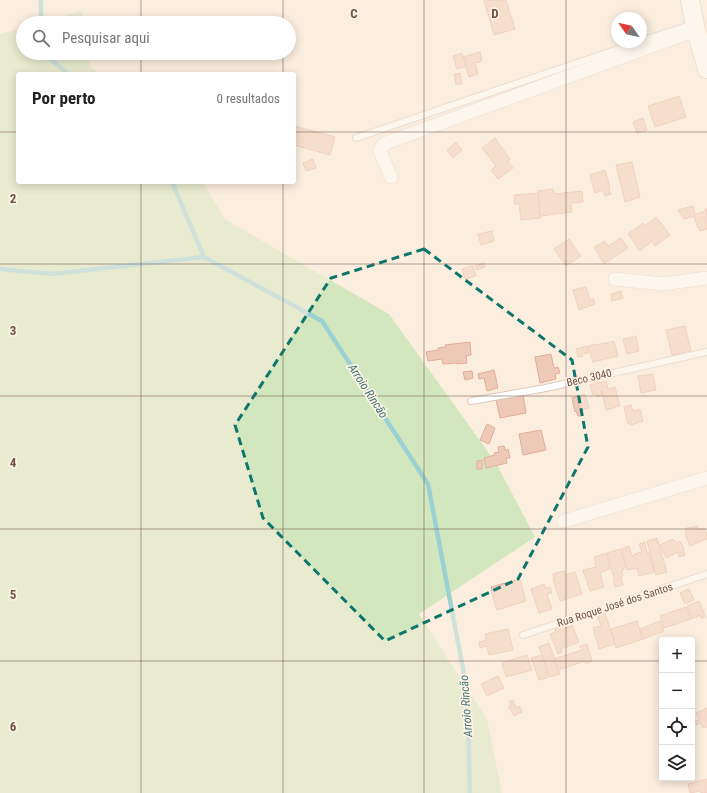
<!DOCTYPE html>
<html lang="pt">
<head>
<meta charset="utf-8">
<style>
  :root { --surface:#fff; --page:#f2f2f2; --text:#222; --muted:#767676; --line:#e0e0e0 }
  body { margin:0; font-family:"Roboto Condensed",sans-serif; background:var(--page); color:var(--text) }
  .controls { position:absolute; right:12px; bottom:12px; display:grid; overflow:hidden; border-radius:4px; box-shadow:0 2px 10px #0003 }
  .controls button { width:36px; height:36px; display:grid; place-items:center; padding:0; border:0; border-bottom:1px solid var(--line); background:var(--surface); color:var(--text); font:20px sans-serif }
  .compass { position:absolute; left:611px; top:12px; width:36px; height:36px; border-radius:50%; background:var(--surface); box-shadow:0 2px 10px #0003; rotate:304deg }
  .list { margin:0; padding:0; list-style:none }
  h2 { display:flex; justify-content:space-between; align-items:center; height:52px; margin:0; padding:0 16px; font-size:17px }
  h2 small { font-size:13px; font-weight:400; color:var(--muted) }
  .icon { flex:none; width:22px; height:22px; fill:none; stroke:currentColor; stroke-width:2; stroke-linecap:round; stroke-linejoin:round }
  .map { position:relative; flex:none; width:707px; height:793px; overflow:hidden }
  .search { position:absolute; background:var(--surface); box-shadow:0 2px 10px #0003; left:16px; top:16px; width:280px; height:44px; display:flex; align-items:center; gap:10px; box-sizing:border-box; padding:0 14px; border-radius:22px; color:var(--muted); font-size:15px }
  .panel { position:absolute; background:var(--surface); box-shadow:0 2px 10px #0003; left:16px; top:72px; width:280px; height:112px; border-radius:4px }
  .map>svg:first-child { display:block }
</style>
</head>
<body>
<div class="map">
<svg width="707" height="793" viewBox="0 0 707 793">
  <rect width="100%" height="100%" fill="#fbeedf"/>
  <g fill="#d3e7bf">
    <polygon points="82,11 84,23 39,23"/>
    <polygon points="23,28 23,53 88,53 90,66 100,74 18,74 18,182 202,182 226,220 389,314 496,463 535,537 419,614 487,719 502,793 0,793 0,34"/>
  </g>
  <g fill="none" stroke-linecap="round" stroke-linejoin="round">
    <g stroke="#9cd1d4" stroke-width="4.5">
      <polyline points="41,23 41,0"/>
      <polyline points="43,53 68,74"/>
      <polyline points="172,182 204,257"/>
      <polyline points="0,269 52,274 204,257 322,321 428,484 467,690 470,793"/>
    </g>
  </g>
  <g fill="#efc9b8" stroke="#e1ae99">
    <polygon points="484,0 506,0 515,29 494,35"/>
    <polygon points="480,52 482,60 480,61 480,62 475,63 478,74 469,77 463,57"/>
    <polygon points="462,53 466,66 457,69 453,56"/>
    <polygon points="460,73 462,84 456,84 454,74"/>
    <polygon points="679,96 686,117 655,127 648,106"/>
    <polygon points="643,118 647,130 637,133 633,122"/>
    <polygon points="294,126 335,137 330,155 294,145"/>
    <polygon points="495,138 510,159 508,161 513,168 498,179 491,170 496,166 482,148"/>
    <polygon points="456,142 462,150 453,158 447,150"/>
    <polygon points="313,159 316,168 306,171 303,163"/>
    <polygon points="632,162 640,197 625,202 616,165"/>
    <polygon points="605,170 610,188 609,189 611,194 605,196 603,190 595,193 590,175"/>
    <polygon points="553,189 554,194 582,191 583,202 571,203 572,212 540,216 538,191"/>
    <polygon points="538,193 540,218 521,220 519,204 515,204 514,195"/>
    <polygon points="693,206 695,214 706,211 705,209 707,209 707,229 700,231 699,228 698,228 694,216 684,219 678,210"/>
    <polygon points="656,217 670,235 655,246 652,241 640,251 628,234 643,223 645,226"/>
    <polygon points="492,231 494,241 481,245 478,234"/>
    <polygon points="621,238 628,248 604,264 594,247 605,241 608,246"/>
    <polygon points="569,239 581,256 566,266 554,249"/>
    <polygon points="484,263 485,267 477,270 475,266"/>
    <polygon points="473,266 476,276 465,279 462,269"/>
    <polygon points="586,287 590,300 593,298 595,304 579,310 573,290"/>
    <polygon points="621,291 623,298 612,301 611,294"/>
    <polygon points="685,326 691,351 672,355 666,330"/>
    <polygon points="636,336 639,351 627,354 623,339"/>
    <polygon points="614,341 618,356 593,362 588,346 596,344 597,345"/>
    <polygon points="470,342 471,355 466,356 467,363 457,364 457,363 443,364 442,359 428,361 426,352 438,350 438,348 446,347 445,345"/>
    <polygon points="587,346 589,353 582,354 583,356 578,357 576,349"/>
    <polygon points="551,354 554,368 558,367 560,373 555,374 556,379 540,383 535,357"/>
    <polygon points="494,370 498,388 487,391 484,378 479,379 478,374"/>
    <polygon points="472,371 473,378 465,380 463,372"/>
    <polygon points="653,374 656,390 641,393 638,376"/>
    <polygon points="606,381 608,389 615,387 620,406 606,410 602,393 603,393 603,391 601,392 602,395 597,397 597,394 593,395 590,385"/>
    <polygon points="585,394 589,408 580,410 581,416 578,416 576,411 575,412 572,398"/>
    <polygon points="523,395 526,413 500,418 496,400"/>
    <polygon points="631,405 633,411 640,409 643,421 631,425 631,423 628,424 624,407"/>
    <polygon points="487,424 495,428 489,444 480,440"/>
    <polygon points="541,430 546,450 523,455 519,434"/>
    <polygon points="504,446 505,450 508,449 510,458 506,458 507,463 486,468 484,458 495,455 494,453 499,452 498,447"/>
    <polygon points="482,460 482,469 477,469 477,461"/>
    <polygon points="697,526 698,529 699,529 699,530 704,528 707,534 707,539 690,546 685,534 686,533 685,529 689,527 690,528"/>
    <polygon points="657,538 667,572 656,575 647,541"/>
    <polygon points="673,539 676,543 680,541 684,549 683,549 685,555 679,557 678,552 666,558 660,545"/>
    <polygon points="645,542 647,553 649,553 654,572 639,576 637,568 627,570 621,549 629,546 632,556 634,556 634,554 642,552 639,544"/>
    <polygon points="621,549 626,567 623,568 624,570 622,570 623,576 621,577 623,585 615,587 613,578 614,578 607,553"/>
    <polygon points="606,553 610,569 600,573 604,587 590,591 583,570 596,567 594,557"/>
    <polygon points="564,571 565,575 575,572 582,594 560,601 553,579 554,579 553,574"/>
    <polygon points="520,579 526,601 497,610 491,590 492,590 491,587"/>
    <polygon points="544,584 545,588 550,587 552,593 547,594 552,609 539,613 531,589"/>
    <polygon points="689,589 694,600 685,604 680,593"/>
    <polygon points="699,601 704,613 705,617 701,618 700,615 692,619 687,606"/>
    <polygon points="686,607 691,619 664,628 660,616"/>
    <polygon points="605,613 615,644 599,649 593,628 601,626 597,615"/>
    <polygon points="637,621 643,639 616,648 611,629"/>
    <polygon points="660,621 664,631 643,639 640,629"/>
    <polygon points="564,625 565,628 572,625 579,642 561,649 562,652 558,654 550,634 556,632 555,628"/>
    <polygon points="508,629 513,650 489,655 487,646 480,648 479,642 486,640 485,634"/>
    <polygon points="549,643 560,674 549,677 539,647"/>
    <polygon points="587,644 592,661 586,663 585,661 558,670 554,659 582,650 580,646"/>
    <polygon points="527,655 532,670 506,677 502,663"/>
    <polygon points="542,655 548,673 546,674 547,678 539,680 531,658"/>
    <polygon points="498,676 504,688 487,696 481,684"/>
    <polygon points="513,700 516,708 519,706 522,712 514,716 509,707 511,706 509,702"/>
    <polygon points="707,708 707,727 703,728 701,723 696,725 695,721 699,720 696,713"/>
    <polygon points="707,779 707,793 701,793 700,791 690,793 688,784"/>
  </g>
  <g fill="none" stroke-linecap="round" stroke-linejoin="round">
    <defs>
      <g id="lane">
        <polyline points="641,41 693,24"/>
        <polyline points="356,138 639,42"/>
        <polyline points="471,401 546,388 707,352"/>
        <polyline points="523,635 707,574"/>
      </g>
      <g id="street">
        <polyline points="391,177 380,151 382,146 386,143 696,30"/>
        <polyline points="615,279 663,284 707,278"/>
        <polyline points="564,521 707,478"/>
      </g>
      <polyline id="secondary" points="690,0 696,30 707,69"/>
    </defs>
    <use href="#lane" stroke="#dec9bc" stroke-width="8"/>
    <use href="#street" stroke="#dec9bc" stroke-width="14"/>
    <use href="#secondary" stroke="#e5cbbc" stroke-width="20"/>
    <use href="#lane" stroke="#fff" stroke-width="6"/>
    <use href="#street" stroke="#fff" stroke-width="13"/>
    <use href="#secondary" stroke="#fff" stroke-width="18"/>
  </g>
  <path d="M0 0H707V793H0ZM424 249 572 360 588 447 518 579 385 641 263 518 235 425 331 278Z" fill="#fbeedf" fill-opacity=".55" fill-rule="evenodd"/>
  <path fill="none" stroke="#0f766e" stroke-width="3" stroke-dasharray="8 5" stroke-linejoin="round" d="M424 249 572 360 588 447 518 579 385 641 263 518 235 425 331 278Z"/>
  <path fill="none" stroke="#705348" stroke-width="1" stroke-opacity="0.55" d="M141 0V23M283 0V23M424 0V793M566 0V793M141 53V74M283 53V74M0 132H18M294 132H707M141 182V793M283 182V793M0 264H707M0 396H707M0 529H707M0 661H662M692 661H707"/>
  <g text-anchor="middle" dominant-baseline="central" stroke-width="3.5" stroke-linejoin="round" paint-order="stroke">
    <g font-size="11" fill="#705348" stroke="#fef2e5">
      <text transform="translate(589 378) rotate(-13)">Beco 3040</text>
      <text transform="translate(615 605) rotate(-18)">Rua Roque José dos Santos</text>
    </g>
    <g font-size="12" font-style="italic" fill="#40787c" stroke="#fef2e5">
      <text transform="translate(368 391) rotate(57)">Arroio Rincão</text>
      <text transform="translate(466 706) rotate(-94)">Arroio Rincão</text>
    </g>
  </g>
  <g font-size="13" text-anchor="middle" font-weight="bold" fill="#705348" stroke="#fef2e5" stroke-width="3.5" stroke-linejoin="round" paint-order="stroke">
    <text x="354" y="18">C</text>
    <text x="495" y="18">D</text>
    <text x="13" y="203">2</text>
    <text x="13" y="335">3</text>
    <text x="13" y="467">4</text>
    <text x="13" y="599">5</text>
    <text x="13" y="731">6</text>
  </g>
</svg>
<div class="controls">
<button>+</button>
<button>−</button>
<button><svg class="icon" aria-label="locate" viewBox="0 0 24 24"><circle cx="12" cy="12" r="6"/><path d="M12 2v4M12 18v4M2 12h4M18 12h4"/></svg></button>
<button><svg class="icon" aria-label="layers" viewBox="0 0 24 24"><path d="M12 4l9 5-9 5-9-5zM3 14l9 5 9-5"/></svg></button>
</div>
<svg class="compass" viewBox="-18 -18 36 36"><path d="M0-13l5 13h-10z" fill="#e53935"/><path d="M0 13l5-13h-10z" fill="#767676"/></svg>
<div class="search"><svg class="icon" aria-label="search" viewBox="0 0 24 24"><circle cx="10" cy="10" r="6"/><path d="M15 15l6 6"/></svg>Pesquisar aqui</div>
<section class="panel">
<h2>Por perto<small>0 resultados</small></h2>
<ul class="list">
</ul>
</section>
</div>
</body>
</html>
